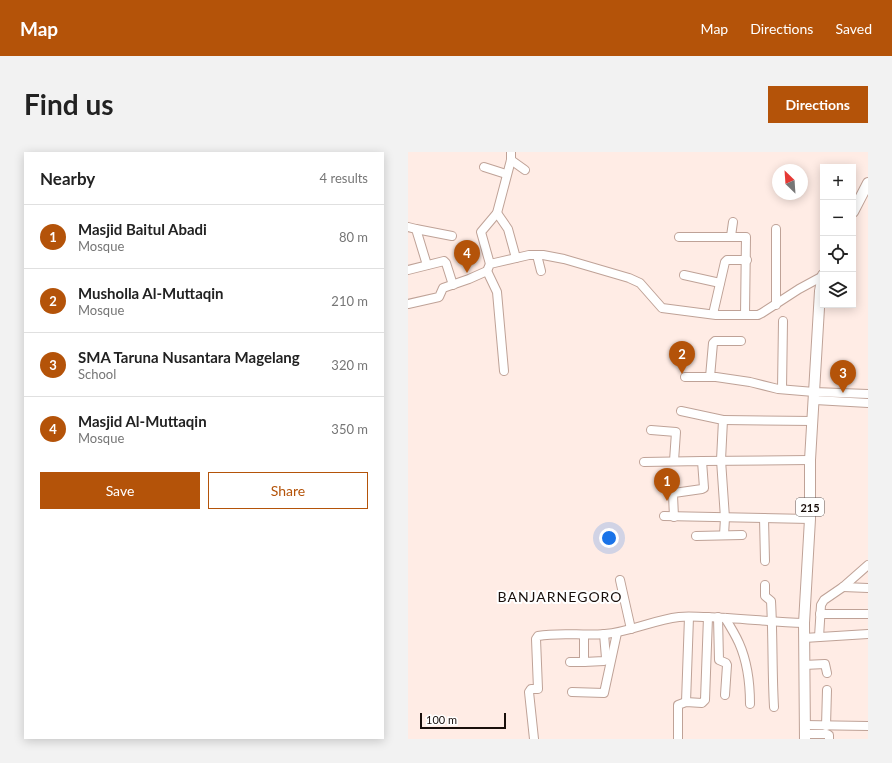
<!DOCTYPE html>
<html lang="en">
<head>
<meta charset="utf-8">
<style>
  :root { --surface:#fff; --page:#f2f2f2; --text:#222; --muted:#767676; --line:#e0e0e0; --accent:#b45309 }
  body { margin:0; font-family:Lato,sans-serif; background:var(--page); color:var(--text) }
  .controls { position:absolute; right:12px; top:12px; display:grid; overflow:hidden; border-radius:0px; box-shadow:0 2px 10px #0003 }
  .controls button { width:36px; height:36px; display:grid; place-items:center; padding:0; border:0; border-bottom:1px solid var(--line); background:var(--surface); color:var(--text); font:20px sans-serif }
  .compass { position:absolute; left:364px; top:12px; width:36px; height:36px; border-radius:50%; background:var(--surface); box-shadow:0 2px 10px #0003; rotate:335deg }
  .scale { position:absolute; left:12px; bottom:10px; width:86px; box-sizing:border-box; padding-left:4px; border:2px solid #190f0b; border-top:0; font-size:11px; line-height:14px; white-space:nowrap; color:#190f0b; -webkit-text-stroke:3px #fff; paint-order:stroke }
  .you { position:absolute; left:201px; top:386px; width:14px; height:14px; margin:-10px; border:3px solid #fff; border-radius:50%; background:#1a73e8; box-shadow:0 0 0 6px #1a73e833 }
  .badge { display:grid; place-items:center; width:26px; height:26px; border-radius:50%; background:var(--accent); color:#fff; font-size:13px; font-weight:700 }
  .pin { position:absolute; translate:-50% -33px; filter:drop-shadow(0 1px 2px #0008) }
  .pin::after { content:''; position:absolute; top:21px; width:14px; height:12px; background:inherit; clip-path:polygon(0 0,100% 0,50% 100%) }
  .list { margin:0; padding:0; list-style:none }
  h2 { display:flex; justify-content:space-between; align-items:center; height:52px; margin:0; padding:0 16px; font-size:17px }
  h2 small { font-size:13px; font-weight:400; color:var(--muted) }
  .list li { display:grid; grid-template-columns:26px 1fr auto; gap:12px; align-items:center; box-sizing:border-box; height:64px; padding:0 16px; border-top:1px solid var(--line) }
  .list b { display:block; font-size:15px; white-space:nowrap }
  .list p { margin:0; font-size:13px; white-space:nowrap; color:var(--muted) }
  .list em { font-size:13px; font-style:normal; color:var(--muted) }
  .actions { display:flex; gap:8px; padding:12px 16px }
  .actions a { flex:1; padding:9px 0; border:1px solid var(--accent); border-radius:0px; text-align:center; font-size:14px; color:var(--accent) }
  .actions .main { background:var(--accent); color:#fff }
  .icon { flex:none; width:22px; height:22px; fill:none; stroke:currentColor; stroke-width:2; stroke-linecap:round; stroke-linejoin:round }
  .map { position:relative; flex:none; width:460px; height:587px; overflow:hidden; border-radius:0px }
  header { display:flex; align-items:center; gap:24px; box-sizing:border-box; height:56px; padding:0 20px; background:var(--accent); color:#fff }
  header strong { font-size:19px }
  nav { display:flex; gap:22px; margin-inline-start:auto; font-size:14px }
  .intro { display:flex; align-items:center; justify-content:space-between; box-sizing:border-box; height:96px; padding:0 24px }
  h1 { margin:0; font-size:28px }
  .button { padding:10px 18px; border-radius:0px; background:var(--accent); color:#fff; font-size:14px; font-weight:700 }
  main { display:flex; gap:24px; padding:0 24px }
  aside { flex:1; background:var(--surface); border-radius:0px; box-shadow:0 2px 10px #0003 }
  .map>svg:first-child { display:block }
</style>
</head>
<body>
<header>
<strong>Map</strong>
<nav><a>Map</a><a>Directions</a><a>Saved</a></nav>
</header>
<div class="intro"><h1>Find us</h1><a class="button">Directions</a></div>
<main>
<aside>
<h2>Nearby<small>4 results</small></h2>
<ul class="list">
<li><span class="badge">1</span><div><b>Masjid Baitul Abadi</b><p>Mosque</p></div><em>80 m</em></li>
<li><span class="badge">2</span><div><b>Musholla Al-Muttaqin</b><p>Mosque</p></div><em>210 m</em></li>
<li><span class="badge">3</span><div><b>SMA Taruna Nusantara Magelang</b><p>School</p></div><em>320 m</em></li>
<li><span class="badge">4</span><div><b>Masjid Al-Muttaqin</b><p>Mosque</p></div><em>350 m</em></li>
</ul>
<div class="actions"><a class="main">Save</a><a>Share</a></div>
</aside>
<div class="map">
<svg width="460" height="587" viewBox="0 0 460 587">
  <rect width="100%" height="100%" fill="#ffece5"/>
  <g fill="none" stroke-linecap="round" stroke-linejoin="round">
    <defs>
      <g id="minor">
        <polyline points="103,8 117,18"/>
        <polyline points="76,15 98,22"/>
        <polyline points="89,61 100,77 108,106"/>
        <polyline points="0,75 8,77 19,113"/>
        <polyline points="8,77 44,84"/>
        <polyline points="323,84 325,70"/>
        <polyline points="271,85 338,85 337,163"/>
        <polyline points="129,103 133,119"/>
        <polyline points="82,112 73,80 89,61 103,8 103,0"/>
        <polyline points="0,118 36,109 38,111 45,133"/>
        <polyline points="79,119 89,140 96,219"/>
        <polyline points="276,123 312,131"/>
        <polyline points="0,152 31,145 35,136 61,127 79,119 82,112 121,103 135,103 156,107 221,126 232,131 254,156 308,163 350,163 354,161 391,137 415,124"/>
        <polyline points="368,153 368,77"/>
        <polyline points="305,162 317,110 319,108 339,108"/>
        <polyline points="277,225 308,225 342,230 370,237 406,240 460,242"/>
        <polyline points="302,225 305,191 307,189 333,189"/>
        <polyline points="374,237 375,169"/>
        <polyline points="407,248 460,251"/>
        <polyline points="273,259 315,268 313,308 317,366 316,383"/>
        <polyline points="315,268 405,269"/>
        <polyline points="243,278 268,280 266,309"/>
        <polyline points="294,309 402,308"/>
        <polyline points="236,310 294,309 296,336 294,337 266,341 265,343 266,365"/>
        <polyline points="256,364 402,367"/>
        <polyline points="356,366 357,409"/>
        <polyline points="288,384 334,383"/>
        <polyline points="212,428 223,477"/>
        <path d="M357 433V444L363 449C365 484 364 520 366 555"/>
        <polyline points="435,435 460,436"/>
        <polyline points="412,462 460,462"/>
        <polyline points="310,465 311,508 318,511 319,513 317,543"/>
        <path d="M317 466C322 474 327 482 331 491 339 509 342 532 342 552"/>
        <polyline points="176,483 176,510"/>
        <polyline points="411,485 413,453 416,448 435,435 460,413"/>
        <polyline points="396,486 460,482"/>
        <polyline points="162,510 176,510 196,509 198,506 196,482"/>
        <polyline points="396,513 417,512 419,521"/>
        <polyline points="164,540 196,541 209,481"/>
        <polyline points="278,550 281,465"/>
        <polyline points="396,573 460,574"/>
        <polyline points="418,574 419,538"/>
        <polyline points="397,582 419,582 421,583 421,587"/>
        <path d="M126 587 121 540 123 537H130L128 487 130 484C152 480 175 484 197 482 222 480 245 468 271 465 280 464 290 465 299 465 331 466 364 470 396 471"/>
        <polyline points="270,587 270,553 278,550 294,551 297,548 300,465"/>
      </g>
      <g id="major">
        <polyline points="445,60 460,31"/>
        <polyline points="397,587 396,471 402,367 402,308 412,139 415,123"/>
      </g>
    </defs>
    <use href="#minor" stroke="#bfa297" stroke-width="10"/>
    <use href="#major" stroke="#bfa297" stroke-width="12"/>
    <use href="#minor" stroke="#fff" stroke-width="8"/>
    <use href="#major" stroke="#fff" stroke-width="10"/>
  </g>
  <g text-anchor="middle" dominant-baseline="central" stroke-width="4" stroke-linejoin="round" paint-order="stroke">
    <rect fill="#fff" stroke="#5e5754" stroke-width="1" x="388" y="346" width="28" height="18" rx="3"/>
    <g font-size="11" font-weight="bold" fill="#190f0b">
      <text x="402" y="355">215</text>
    </g>
    <g font-size="14" letter-spacing="1" fill="#190f0b" stroke="#fff">
      <text x="152" y="444">BANJARNEGORO</text>
    </g>
  </g>
</svg>
<div class="controls">
<button>+</button>
<button>−</button>
<button><svg class="icon" aria-label="locate" viewBox="0 0 24 24"><circle cx="12" cy="12" r="6"/><path d="M12 2v4M12 18v4M2 12h4M18 12h4"/></svg></button>
<button><svg class="icon" aria-label="layers" viewBox="0 0 24 24"><path d="M12 4l9 5-9 5-9-5zM3 14l9 5 9-5"/></svg></button>
</div>
<svg class="compass" viewBox="-18 -18 36 36"><path d="M0-13l5 13h-10z" fill="#e53935"/><path d="M0 13l5-13h-10z" fill="#767676"/></svg>
<div class="scale">100 m</div>
<div class="you"></div>
<div class="pin badge" style="left:259px;top:349px">1</div>
<div class="pin badge" style="left:274px;top:222px">2</div>
<div class="pin badge" style="left:435px;top:241px">3</div>
<div class="pin badge" style="left:59px;top:121px">4</div>
</div>
</main>
</body>
</html>
